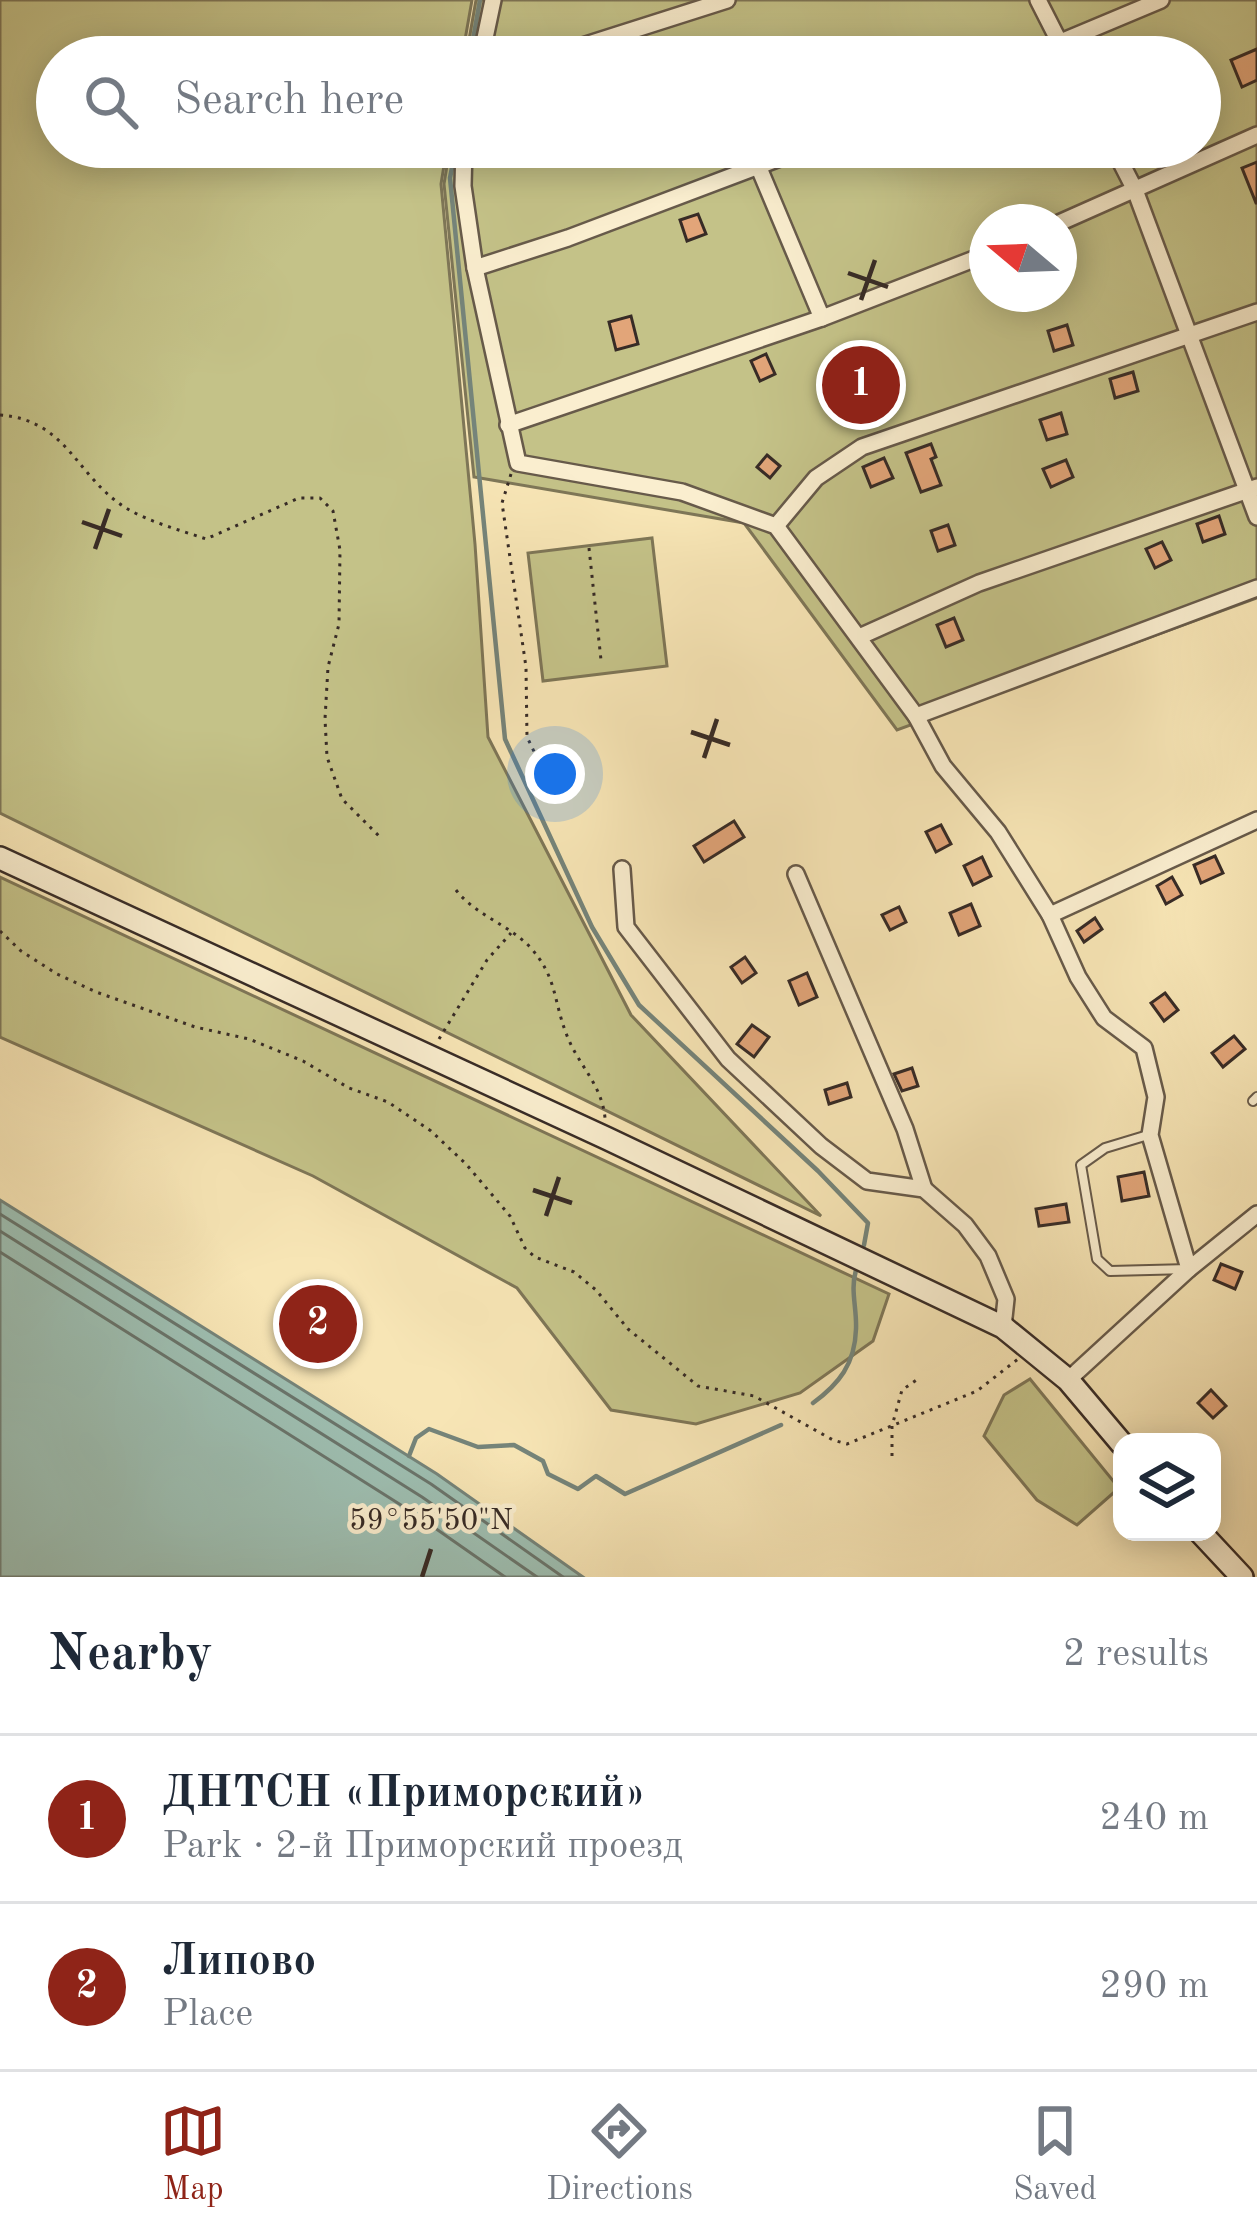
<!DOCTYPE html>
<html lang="en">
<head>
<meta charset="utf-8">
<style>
  :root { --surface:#fff; --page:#f2f2f3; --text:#1f2937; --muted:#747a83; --line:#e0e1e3; --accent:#8f2418 }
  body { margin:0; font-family:"Old Standard TT",serif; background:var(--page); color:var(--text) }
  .controls { position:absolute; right:36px; bottom:36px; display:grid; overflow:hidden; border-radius:24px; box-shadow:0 6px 30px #0003 }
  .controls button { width:108px; height:108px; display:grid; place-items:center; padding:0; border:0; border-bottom:3px solid var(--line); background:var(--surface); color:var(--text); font:60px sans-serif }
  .compass { position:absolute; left:969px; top:204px; width:108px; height:108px; border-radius:50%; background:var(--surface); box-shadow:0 6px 30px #0003; rotate:289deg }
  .you { position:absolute; left:555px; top:774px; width:42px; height:42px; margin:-30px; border:9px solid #fff; border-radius:50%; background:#1a73e8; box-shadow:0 0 0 18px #1a73e833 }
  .badge { display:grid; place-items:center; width:78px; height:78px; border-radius:50%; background:var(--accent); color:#fff; font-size:39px; font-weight:700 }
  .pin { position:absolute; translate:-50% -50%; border:6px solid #fff; box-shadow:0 3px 12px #0006 }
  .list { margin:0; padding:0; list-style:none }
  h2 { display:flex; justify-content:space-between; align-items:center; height:156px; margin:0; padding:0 48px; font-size:51px }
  h2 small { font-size:39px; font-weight:400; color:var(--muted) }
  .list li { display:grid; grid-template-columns:78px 1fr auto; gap:36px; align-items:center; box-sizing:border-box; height:168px; padding:0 48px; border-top:3px solid var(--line) }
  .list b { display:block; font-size:45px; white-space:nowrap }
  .list p { margin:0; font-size:39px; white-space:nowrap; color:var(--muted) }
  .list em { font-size:39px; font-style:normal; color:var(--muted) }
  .icon { flex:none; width:66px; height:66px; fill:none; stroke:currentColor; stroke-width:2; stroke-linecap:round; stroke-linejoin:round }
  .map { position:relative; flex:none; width:1257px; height:1577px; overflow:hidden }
  .search { position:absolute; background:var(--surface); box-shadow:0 6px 30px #0003; left:36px; right:36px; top:36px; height:132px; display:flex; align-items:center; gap:30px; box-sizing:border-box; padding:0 42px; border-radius:66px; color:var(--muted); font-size:45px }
  .sheet { height:492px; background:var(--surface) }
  nav { display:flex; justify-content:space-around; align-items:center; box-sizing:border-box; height:168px; border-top:3px solid var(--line); background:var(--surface); font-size:33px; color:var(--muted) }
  nav a { display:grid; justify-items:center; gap:6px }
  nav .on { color:var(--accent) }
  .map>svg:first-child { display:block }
</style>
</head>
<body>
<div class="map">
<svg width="1257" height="1577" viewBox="0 0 1257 1577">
  <rect width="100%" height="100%" fill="#f7e5b5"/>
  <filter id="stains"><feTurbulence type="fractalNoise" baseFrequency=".00167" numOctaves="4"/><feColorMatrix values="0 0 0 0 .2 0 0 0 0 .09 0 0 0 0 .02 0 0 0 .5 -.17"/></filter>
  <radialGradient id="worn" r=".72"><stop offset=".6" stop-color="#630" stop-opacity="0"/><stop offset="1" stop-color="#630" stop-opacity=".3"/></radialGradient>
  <g fill="#c4c288" stroke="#7e7657" stroke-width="3" fill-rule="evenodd">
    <polygon points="0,0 472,0 462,57 57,57 57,147 447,147 441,184 475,544 488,737 631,1015 821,1216 0,813"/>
    <path d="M476 0H1257V598L897 730 744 523 474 477 444 184 450 147H1200V57H466ZM987 222H1059V294H987Z"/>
    <polygon points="652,538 667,666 543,681 528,553"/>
    <polygon points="0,877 889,1294 873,1341 800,1393 696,1424 611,1410 517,1288 313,1176 0,1037"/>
    <polygon points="1030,1379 1119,1488 1077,1525 1037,1500 984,1436 1004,1395"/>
  </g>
  <polygon fill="#9ebfb2" stroke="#75847a" stroke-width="3" points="0,1200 437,1474 583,1577 0,1577"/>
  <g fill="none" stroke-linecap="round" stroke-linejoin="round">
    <g stroke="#6a756c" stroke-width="3">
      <polyline points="0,1214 431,1484 563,1577"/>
      <polyline points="0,1231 422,1497 537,1577"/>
      <polyline points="0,1252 412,1512 505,1577"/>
    </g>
    <g stroke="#75847a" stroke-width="4.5">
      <polyline points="470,57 480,0"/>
      <polyline points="456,147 450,178 505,739 592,927 639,1005 818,1171 868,1223 864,1245"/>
      <path d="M813 1403C839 1384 855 1364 856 1329 857 1308 850 1290 856 1270"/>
      <polyline points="409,1456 416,1438 429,1429 478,1447 514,1445 543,1461 548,1474 578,1489 596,1476 625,1494 781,1425"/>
    </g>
  </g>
  <g fill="#e2a579" stroke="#372b26" stroke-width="3">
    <polygon points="1109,40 1117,57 1096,57 1092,48"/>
    <polygon points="1257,49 1257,80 1242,87 1231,60"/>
    <polygon points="1257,162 1257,203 1256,203 1242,168"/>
    <polygon points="698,214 706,234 687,241 680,220"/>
    <polygon points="631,316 638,344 616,350 609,322"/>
    <polygon points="1067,325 1073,345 1054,351 1048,331"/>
    <polygon points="766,354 775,374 760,381 751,361"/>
    <polygon points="1133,372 1138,391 1115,398 1110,379"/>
    <polygon points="1061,413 1067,434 1047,440 1040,420"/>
    <polygon points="931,444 936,457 931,459 941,485 921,492 906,453"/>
    <polygon points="767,455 780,466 770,478 757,467"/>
    <polygon points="884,458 893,478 871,487 863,467"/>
    <polygon points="1066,460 1073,477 1051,487 1043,469"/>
    <polygon points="1219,516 1225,534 1203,542 1197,524"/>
    <polygon points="948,525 955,545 938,551 931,531"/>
    <polygon points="1162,542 1171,560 1155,568 1146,549"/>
    <polygon points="954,618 963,640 946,647 937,625"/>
    <polygon points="734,821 744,837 704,862 694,846"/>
    <polygon points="941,825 951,844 936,852 926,832"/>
    <polygon points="1215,856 1223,873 1201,883 1194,865"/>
    <polygon points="982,857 991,876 973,885 964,866"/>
    <polygon points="1172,877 1182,895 1166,904 1157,886"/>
    <polygon points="971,904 980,926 959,935 950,913"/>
    <polygon points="899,907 906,922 890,930 882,915"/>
    <polygon points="1095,918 1102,929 1084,942 1077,931"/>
    <polygon points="745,957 756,973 742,983 731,967"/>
    <polygon points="807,973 817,997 799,1005 789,981"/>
    <polygon points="1165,993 1178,1010 1164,1021 1151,1003"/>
    <polygon points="752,1025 769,1037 754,1057 737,1044"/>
    <polygon points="1234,1036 1245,1049 1223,1067 1212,1053"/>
    <polygon points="912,1068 918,1086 902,1091 894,1074"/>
    <polygon points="847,1083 851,1097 829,1104 825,1090"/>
    <polygon points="1144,1172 1149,1196 1122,1201 1118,1177"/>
    <polygon points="1066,1204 1069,1222 1039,1226 1036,1209"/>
    <polygon points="1221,1264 1242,1272 1235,1289 1214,1280"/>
    <polygon points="1211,1390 1226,1406 1213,1418 1198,1403"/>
  </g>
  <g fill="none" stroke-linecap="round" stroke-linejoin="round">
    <defs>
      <g id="lane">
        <polyline points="1253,1101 1257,1097"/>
        <polyline points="1148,1135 1105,1148 1081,1165 1097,1259 1110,1271 1189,1269"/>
      </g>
      <g id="street">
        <polyline points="1038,0 1067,57"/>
        <polyline points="481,57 493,0"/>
        <polyline points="548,57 727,0"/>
        <polyline points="1025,57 1161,0"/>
        <polyline points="464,147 463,186 475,268 518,463 682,492 776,526 916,716 943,766 998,832 1050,915 1078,977 1104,1018 1144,1048 1156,1097 1150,1135 1189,1269"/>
        <polyline points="1113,147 1135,190 1257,517"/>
        <polyline points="759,168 822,318"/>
        <polyline points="1059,223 1257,135"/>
        <polyline points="475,268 568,238 809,147"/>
        <polyline points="508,425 822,318 987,254"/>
        <polyline points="776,526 816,478 862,447 1257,312"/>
        <polyline points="859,637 979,583 1257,487"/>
        <polyline points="916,716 1257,588"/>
        <polyline points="622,869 626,927 728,1059 821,1146 867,1181 924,1189 965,1225 988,1256 1006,1299 1003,1327"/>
        <polyline points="796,874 905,1129 924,1189"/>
        <polyline points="1050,915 1257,820"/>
        <polyline points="1068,1380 1189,1269 1257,1214"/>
      </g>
      <g id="secondary">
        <polyline points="0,858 606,1138 1003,1327 1068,1380 1122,1444"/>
        <polyline points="1200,1532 1242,1577"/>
      </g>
    </defs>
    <use href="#lane" stroke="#675a4a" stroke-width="12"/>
    <use href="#street" stroke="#675a4a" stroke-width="20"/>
    <use href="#secondary" stroke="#372b26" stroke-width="26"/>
    <g stroke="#372b26" stroke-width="3" stroke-dasharray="3 6" stroke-linecap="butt">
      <polyline points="428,155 448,157"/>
      <path d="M0 415C68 420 76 477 126 508 149 522 180 530 206 539L299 498H320L333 511 340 550 339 624 328 667 325 719 327 757 342 799 381 838"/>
      <polyline points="511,474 502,503 526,667 527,737 545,774 552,802"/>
      <polyline points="589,548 601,660"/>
      <path d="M456 890C475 915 508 924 530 947 557 977 553 999 566 1033 577 1064 602 1084 605 1118"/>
      <polyline points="0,931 21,951 57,974 96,992 195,1027 249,1039 303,1061 349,1088 388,1102 431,1131 466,1164 510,1216 525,1248 535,1257 574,1272 596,1290 628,1329 698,1386 754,1396 833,1440 847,1444 977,1391 1018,1359"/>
      <polyline points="439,1039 487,960 511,933"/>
      <polyline points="892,1456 892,1426 902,1390 918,1379"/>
    </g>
    <use href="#lane" stroke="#faeecf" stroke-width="8"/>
    <use href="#street" stroke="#faeecf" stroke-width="15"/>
    <use href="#secondary" stroke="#faeecf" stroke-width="21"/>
  </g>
  <path fill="none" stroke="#372b26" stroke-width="4.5" d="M848 273 888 287M861 300 875 260M82 522 122 536M95 549 109 509M691 732 730 745M704 758 717 719M533 1190 572 1203M546 1216 559 1177M422 1577 431 1549"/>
  <g font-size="30" text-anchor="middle" fill="#372b26" stroke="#faeecf" stroke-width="9" stroke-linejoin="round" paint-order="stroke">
    <text x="431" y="1529">59°55'50"N</text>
  </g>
  <rect width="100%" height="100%" filter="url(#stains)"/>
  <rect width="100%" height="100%" fill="url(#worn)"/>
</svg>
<div class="controls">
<button><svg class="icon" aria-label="layers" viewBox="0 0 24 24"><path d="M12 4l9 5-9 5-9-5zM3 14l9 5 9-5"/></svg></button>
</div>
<svg class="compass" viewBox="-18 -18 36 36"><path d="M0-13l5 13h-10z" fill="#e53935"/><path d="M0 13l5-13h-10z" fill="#747a83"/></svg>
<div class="you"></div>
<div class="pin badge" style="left:861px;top:385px">1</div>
<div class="pin badge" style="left:318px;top:1324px">2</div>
<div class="search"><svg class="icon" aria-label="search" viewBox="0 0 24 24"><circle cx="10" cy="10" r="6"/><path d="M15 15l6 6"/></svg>Search here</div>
</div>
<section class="sheet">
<h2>Nearby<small>2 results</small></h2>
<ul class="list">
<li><span class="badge">1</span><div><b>ДНТСН «Приморский»</b><p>Park · 2-й Приморский проезд</p></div><em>240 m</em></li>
<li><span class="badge">2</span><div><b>Липово</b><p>Place</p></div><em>290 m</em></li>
</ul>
</section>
<nav>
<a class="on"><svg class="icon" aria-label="map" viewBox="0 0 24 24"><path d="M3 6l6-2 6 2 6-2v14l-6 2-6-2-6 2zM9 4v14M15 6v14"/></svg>Map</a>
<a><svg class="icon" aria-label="directions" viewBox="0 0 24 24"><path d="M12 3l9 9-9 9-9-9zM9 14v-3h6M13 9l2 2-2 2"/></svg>Directions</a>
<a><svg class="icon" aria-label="saved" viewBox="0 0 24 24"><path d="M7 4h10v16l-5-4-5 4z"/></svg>Saved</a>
</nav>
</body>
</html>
